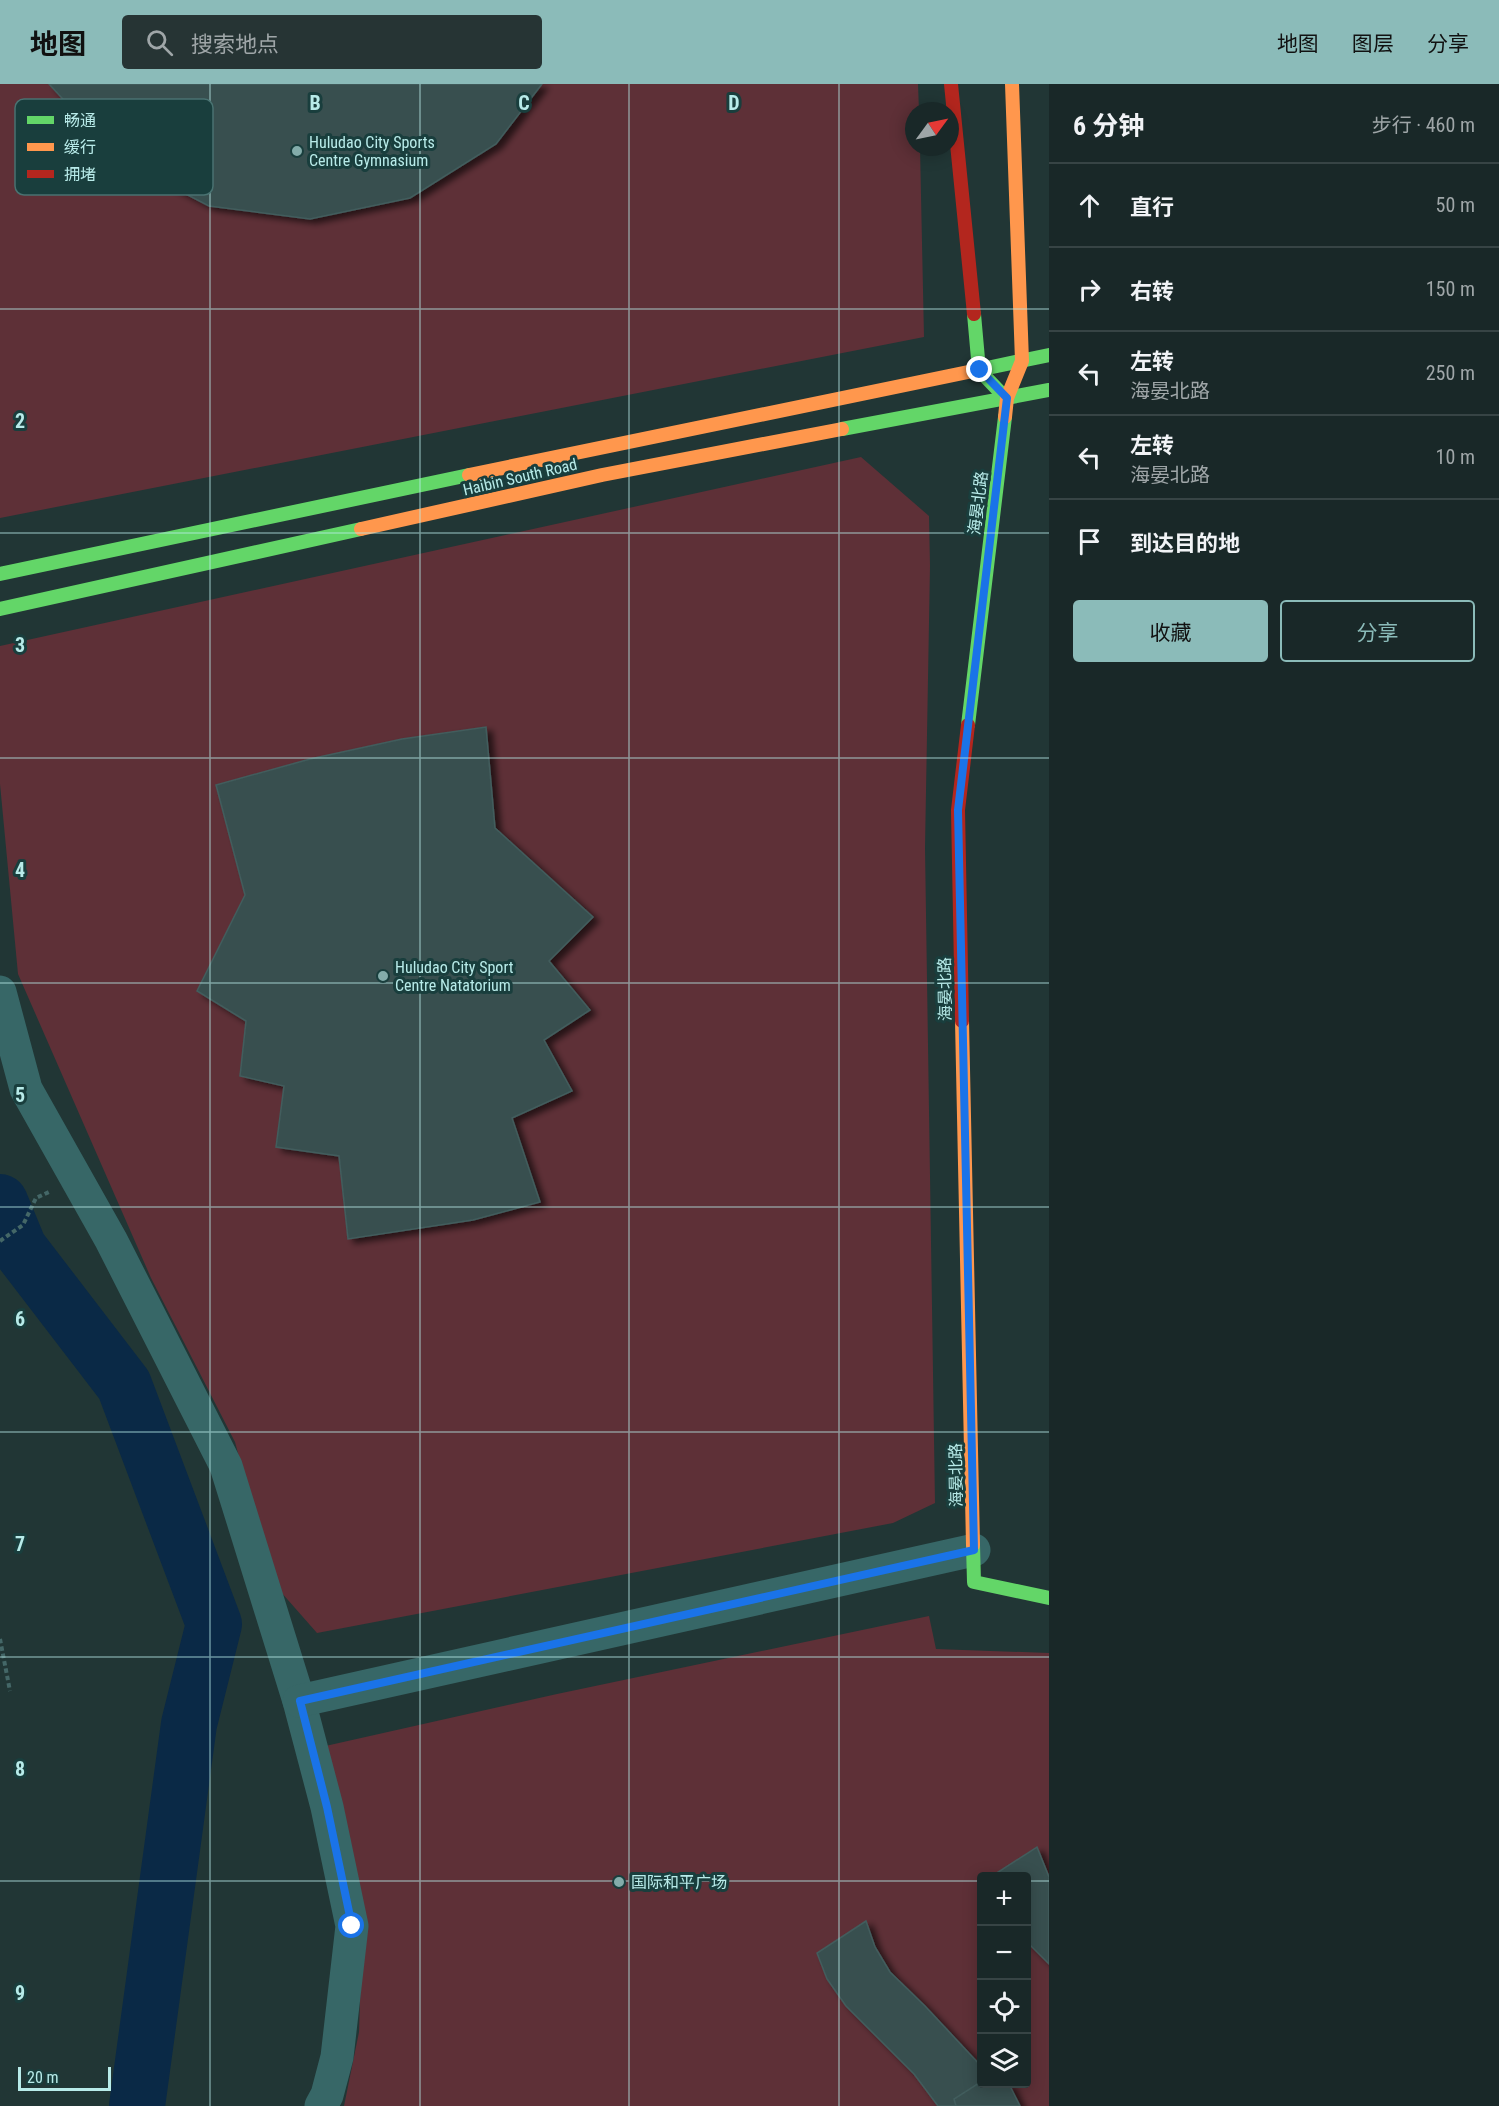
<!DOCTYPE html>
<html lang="zh">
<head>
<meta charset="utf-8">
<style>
  :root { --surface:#192828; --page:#263434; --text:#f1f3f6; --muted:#9fa6a8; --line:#374445; --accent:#8bbbb9 }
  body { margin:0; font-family:"Roboto Condensed","Noto Sans SC",sans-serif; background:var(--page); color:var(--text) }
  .controls { position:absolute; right:18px; bottom:18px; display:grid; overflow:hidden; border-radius:6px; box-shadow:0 3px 15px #0003 }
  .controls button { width:54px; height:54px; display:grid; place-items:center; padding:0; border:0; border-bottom:2px solid var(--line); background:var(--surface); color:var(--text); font:30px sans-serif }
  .compass { position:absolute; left:905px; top:18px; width:54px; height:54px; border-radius:50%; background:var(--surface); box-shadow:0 3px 15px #0003; rotate:57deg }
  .scale { position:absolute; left:18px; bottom:15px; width:93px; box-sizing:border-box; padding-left:6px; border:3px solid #b8ebe9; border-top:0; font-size:16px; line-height:21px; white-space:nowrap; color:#b8ebe9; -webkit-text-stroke:4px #193e3d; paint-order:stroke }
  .stop { position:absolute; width:18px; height:18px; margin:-14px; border:4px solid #1a73e8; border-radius:50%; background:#fff }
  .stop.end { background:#1a73e8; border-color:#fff; box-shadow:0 2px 6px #0008 }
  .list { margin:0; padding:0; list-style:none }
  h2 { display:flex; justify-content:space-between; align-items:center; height:78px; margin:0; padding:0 24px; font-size:26px }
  h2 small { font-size:20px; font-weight:400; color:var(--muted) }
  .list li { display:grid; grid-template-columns:39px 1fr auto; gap:18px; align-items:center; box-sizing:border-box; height:84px; padding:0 24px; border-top:2px solid var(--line) }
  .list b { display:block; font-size:22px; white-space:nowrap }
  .list p { margin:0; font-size:20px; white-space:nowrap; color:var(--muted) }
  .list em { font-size:20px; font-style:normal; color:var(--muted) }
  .actions { display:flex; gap:12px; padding:18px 24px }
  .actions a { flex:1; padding:14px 0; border:2px solid var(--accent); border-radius:6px; text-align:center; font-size:21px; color:var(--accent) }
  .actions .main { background:var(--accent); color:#111 }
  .icon { flex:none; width:33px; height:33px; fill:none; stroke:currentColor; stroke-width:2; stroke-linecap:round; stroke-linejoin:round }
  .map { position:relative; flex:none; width:1049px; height:2022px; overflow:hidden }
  header { display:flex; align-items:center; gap:36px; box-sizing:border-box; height:84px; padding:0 30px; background:var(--accent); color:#111 }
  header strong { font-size:28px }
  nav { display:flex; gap:33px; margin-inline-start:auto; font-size:21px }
  .search { width:420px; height:54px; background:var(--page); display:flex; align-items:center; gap:15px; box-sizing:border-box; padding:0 21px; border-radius:6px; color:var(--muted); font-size:22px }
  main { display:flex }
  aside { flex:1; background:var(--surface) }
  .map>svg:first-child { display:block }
</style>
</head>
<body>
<header>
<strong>地图</strong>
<div class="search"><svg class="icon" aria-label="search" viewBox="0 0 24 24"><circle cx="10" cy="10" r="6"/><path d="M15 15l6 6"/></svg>搜索地点</div>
<nav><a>地图</a><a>图层</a><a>分享</a></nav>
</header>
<main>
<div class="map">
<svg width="1049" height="2022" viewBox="0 0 1049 2022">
  <defs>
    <filter id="shadow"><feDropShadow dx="6" dy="4" stdDeviation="3" flood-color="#0009"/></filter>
  </defs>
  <rect width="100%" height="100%" fill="#213635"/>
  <g fill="#5e3037" fill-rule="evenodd">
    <polygon points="0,0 918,0 919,27 914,27 914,63 920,63 924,253 0,434"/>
    <polygon points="861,373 929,432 930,482 925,764 935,1419 893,1439 317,1549 273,1499 235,1358 151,1194 18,890 0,700 0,562"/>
    <path d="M929 1532 936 1565 1049 1569V2022H344L359 1948 363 1824 321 1663 557 1610ZM982 1792H1026V2000H982Z"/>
  </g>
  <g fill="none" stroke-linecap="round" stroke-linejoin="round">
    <polyline stroke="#0a2946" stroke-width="56" points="0,1118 19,1164 124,1301 214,1540 189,1640 137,2022"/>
  </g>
  <g fill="#385050" stroke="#425d5d" stroke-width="1.5" filter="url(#shadow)">
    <polygon points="49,0 542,0 496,60 410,114 310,135 209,122 118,75"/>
    <polygon points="486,643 495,744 593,833 549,877 590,926 544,956 572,1007 512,1034 540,1118 473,1136 348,1155 339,1072 276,1063 284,1002 240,992 246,937 197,907 245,811 216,701 310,675 402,655"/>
    <polygon points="1037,1763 1049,1793 1049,1880 1026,1857 1026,1792 992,1792"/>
    <polygon points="866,1837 875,1863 890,1888 925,1922 982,1983 982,2000 991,2000 1000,2022 938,2022 914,1990 846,1922 827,1895 817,1869"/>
    <polygon points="982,1997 982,2000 1009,2000 1020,2022 956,2022 954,2015"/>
  </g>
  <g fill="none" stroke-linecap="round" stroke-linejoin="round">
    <g stroke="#446767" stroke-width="4" stroke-dasharray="4.5 3" stroke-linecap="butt">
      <polyline points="0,1157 23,1141 36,1114 49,1108"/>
      <polyline points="0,1555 10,1607"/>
    </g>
    <g stroke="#376767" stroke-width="33">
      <polyline points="0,908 26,1005 111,1156 226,1382 299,1617 327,1723 352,1842 337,1973 327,2011 321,2022"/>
      <polyline points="299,1617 974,1466"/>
    </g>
    <g stroke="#63d668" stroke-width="14">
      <polyline points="974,230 979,286 999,307"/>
      <polyline points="973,287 1049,271"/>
      <polyline points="842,345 1049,306"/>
      <polyline points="0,490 469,391"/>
      <polyline points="0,525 361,445"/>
      <polyline points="968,641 1005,333"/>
      <polyline points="973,1461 974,1498 1049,1514"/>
    </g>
    <g stroke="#ff974d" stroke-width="14">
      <polyline points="1005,333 1007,314 1022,277 1012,0"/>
      <polyline points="469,391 973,287"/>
      <polyline points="361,445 602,391 842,345"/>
      <polyline points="962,937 973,1461"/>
    </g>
    <g stroke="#b3261e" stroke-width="14">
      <polyline points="951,0 974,230"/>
      <polyline points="962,937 958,726 968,641"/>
    </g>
  </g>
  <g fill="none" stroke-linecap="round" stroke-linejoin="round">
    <polyline stroke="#1a73e8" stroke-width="8" points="352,1842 327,1723 300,1617 974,1466 958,726 1007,314 980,286"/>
  </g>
  <path fill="none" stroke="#b8ebe9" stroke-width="1.5" stroke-opacity="0.55" d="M210 0V2022M420 0V2022M629 0V2022M839 0V2022M0 225H1049M0 449H1049M0 674H1049M0 899H1049M0 1123H1049M0 1348H1049M0 1573H1049M0 1797H982M1026 1797H1049"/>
  <g fill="#83acaa" stroke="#193e3d" stroke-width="2">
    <circle cx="297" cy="67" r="6"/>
    <circle cx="383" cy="892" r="6"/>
    <circle cx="619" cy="1798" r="6"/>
  </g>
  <g text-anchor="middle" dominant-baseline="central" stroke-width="6" stroke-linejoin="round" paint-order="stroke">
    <g font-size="16" fill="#b8ebe9" stroke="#193e3d" text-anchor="start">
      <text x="309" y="58">Huludao City Sports<tspan x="309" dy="18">Centre Gymnasium</tspan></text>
      <text x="395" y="883">Huludao City Sport<tspan x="395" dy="18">Centre Natatorium</tspan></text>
      <text x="631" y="1798">国际和平广场</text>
    </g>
    <g font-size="16" fill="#b8ebe9" stroke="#193e3d">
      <text transform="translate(520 393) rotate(-13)">Haibin South Road</text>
      <text transform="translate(978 419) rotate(-83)">海晏北路</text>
      <text transform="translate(945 905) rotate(-91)">海晏北路</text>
      <text transform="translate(956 1391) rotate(-91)">海晏北路</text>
    </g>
  </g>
  <rect x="15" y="15" width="198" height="96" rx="9" fill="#193e3d" stroke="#497271" stroke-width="1.5"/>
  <rect x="27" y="32" width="27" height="8" fill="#63d668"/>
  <rect x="27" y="59" width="27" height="8" fill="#ff974d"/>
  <rect x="27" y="86" width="27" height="8" fill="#b3261e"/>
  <g font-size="16" fill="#b8ebe9">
    <text x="64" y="42">畅通</text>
    <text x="64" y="69">缓行</text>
    <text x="64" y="96">拥堵</text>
  </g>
  <g font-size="20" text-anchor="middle" font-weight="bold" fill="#b8ebe9" stroke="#193e3d" stroke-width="6" stroke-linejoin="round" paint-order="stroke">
    <text x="315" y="26">B</text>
    <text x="524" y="26">C</text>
    <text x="734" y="26">D</text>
    <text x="20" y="344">2</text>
    <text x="20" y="568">3</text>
    <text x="20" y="793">4</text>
    <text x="20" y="1018">5</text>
    <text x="20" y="1242">6</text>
    <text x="20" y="1467">7</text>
    <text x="20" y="1692">8</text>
    <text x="20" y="1916">9</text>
  </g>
</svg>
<div class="controls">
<button>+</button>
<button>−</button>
<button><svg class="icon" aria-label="locate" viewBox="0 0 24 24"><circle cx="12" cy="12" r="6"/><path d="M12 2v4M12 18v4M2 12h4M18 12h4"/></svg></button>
<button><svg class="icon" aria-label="layers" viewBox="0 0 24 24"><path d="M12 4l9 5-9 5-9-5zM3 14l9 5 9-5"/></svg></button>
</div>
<svg class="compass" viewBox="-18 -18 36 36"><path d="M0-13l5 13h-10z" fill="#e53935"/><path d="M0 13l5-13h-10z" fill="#9fa6a8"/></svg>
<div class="scale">20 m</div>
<div class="stop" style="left:352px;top:1842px"></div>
<div class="stop end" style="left:980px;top:286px"></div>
</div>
<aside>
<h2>6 分钟<small>步行 · 460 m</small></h2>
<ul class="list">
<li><svg class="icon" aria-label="ahead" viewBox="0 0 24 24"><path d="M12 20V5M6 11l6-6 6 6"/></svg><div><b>直行</b></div><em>50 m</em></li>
<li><svg class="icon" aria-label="right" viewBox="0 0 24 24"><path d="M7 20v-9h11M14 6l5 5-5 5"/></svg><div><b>右转</b></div><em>150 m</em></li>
<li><svg class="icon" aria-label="left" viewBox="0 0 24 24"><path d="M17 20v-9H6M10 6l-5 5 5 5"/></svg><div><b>左转</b><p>海晏北路</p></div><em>250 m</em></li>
<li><svg class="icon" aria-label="left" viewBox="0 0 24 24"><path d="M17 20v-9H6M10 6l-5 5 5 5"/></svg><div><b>左转</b><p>海晏北路</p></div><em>10 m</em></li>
<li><svg class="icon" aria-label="arrive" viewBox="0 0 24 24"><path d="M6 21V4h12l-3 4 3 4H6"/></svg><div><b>到达目的地</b></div></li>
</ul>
<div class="actions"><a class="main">收藏</a><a>分享</a></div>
</aside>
</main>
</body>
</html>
